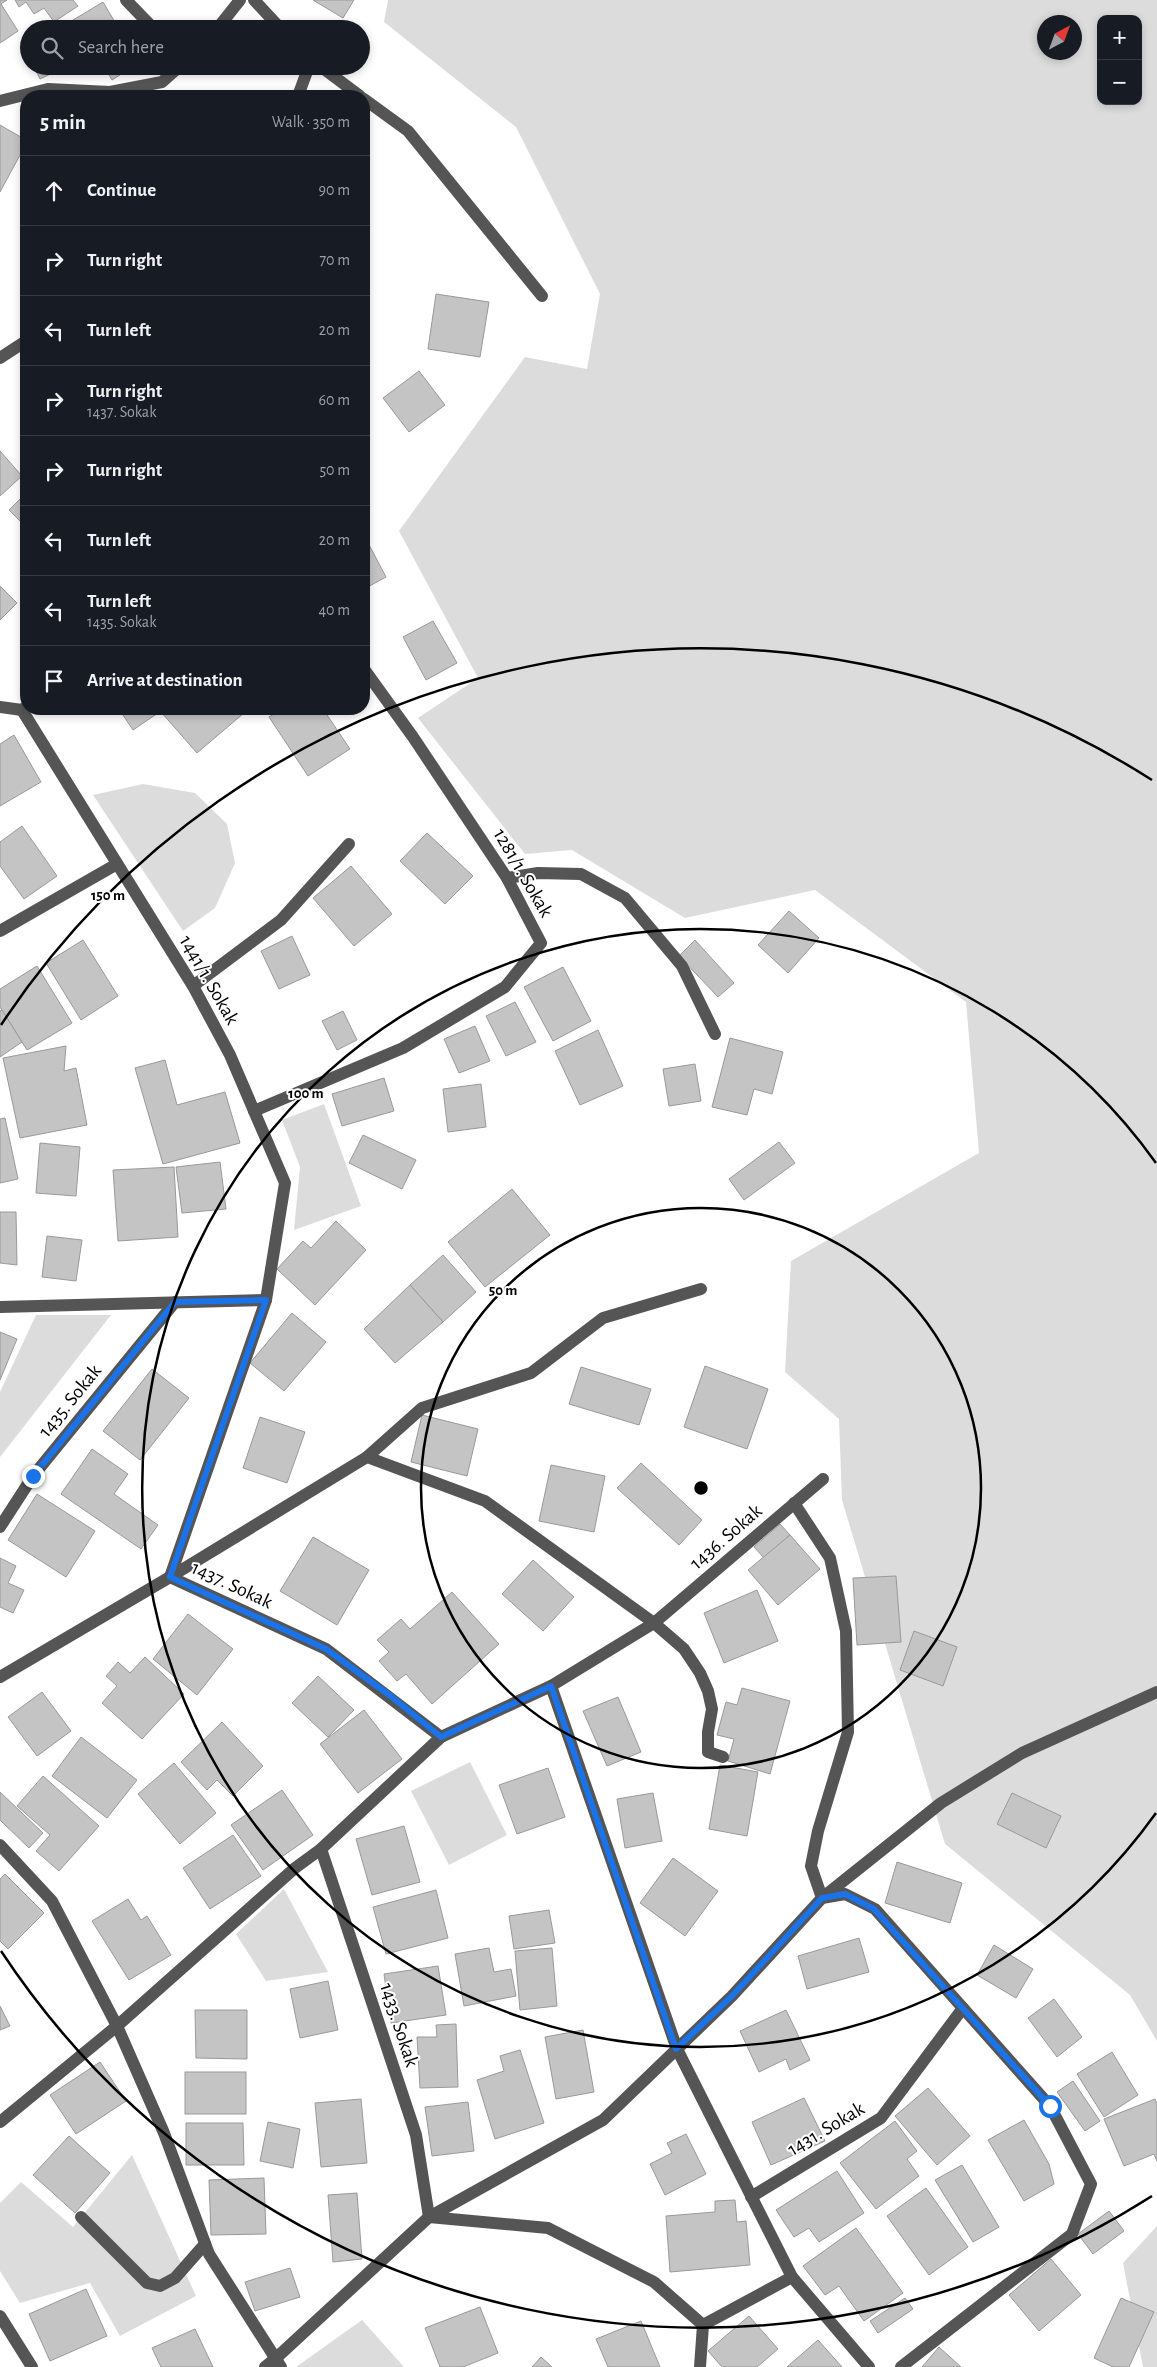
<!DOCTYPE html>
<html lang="en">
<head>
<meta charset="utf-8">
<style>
  :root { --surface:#171b24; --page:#242831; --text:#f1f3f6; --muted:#9ea1a6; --line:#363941 }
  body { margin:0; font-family:"Alegreya Sans",sans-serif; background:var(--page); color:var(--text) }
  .controls { position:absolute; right:15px; top:15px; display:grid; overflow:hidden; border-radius:10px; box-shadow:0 2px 8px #0003 }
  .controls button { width:45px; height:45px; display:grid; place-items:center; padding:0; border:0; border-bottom:1px solid var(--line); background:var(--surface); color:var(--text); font:25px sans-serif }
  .compass { position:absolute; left:1037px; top:15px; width:45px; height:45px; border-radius:50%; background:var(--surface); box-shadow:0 2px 8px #0003; rotate:41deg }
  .stop { position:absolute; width:15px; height:15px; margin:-11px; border:4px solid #1a73e8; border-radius:50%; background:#fff }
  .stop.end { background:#1a73e8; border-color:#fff; box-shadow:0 1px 5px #0008 }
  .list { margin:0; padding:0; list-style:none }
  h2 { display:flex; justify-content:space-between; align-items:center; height:65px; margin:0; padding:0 20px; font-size:21px }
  h2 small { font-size:16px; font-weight:400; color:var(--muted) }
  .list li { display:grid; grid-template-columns:32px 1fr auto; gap:15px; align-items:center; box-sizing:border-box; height:70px; padding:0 20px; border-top:1px solid var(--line) }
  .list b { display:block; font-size:19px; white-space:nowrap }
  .list p { margin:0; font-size:16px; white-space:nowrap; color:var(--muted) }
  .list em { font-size:16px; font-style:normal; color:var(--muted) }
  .icon { flex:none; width:28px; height:28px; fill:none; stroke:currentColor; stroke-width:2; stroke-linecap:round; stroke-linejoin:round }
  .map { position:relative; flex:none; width:1157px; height:2367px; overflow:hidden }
  .search { position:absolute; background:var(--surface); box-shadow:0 2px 8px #0003; left:20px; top:20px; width:350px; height:55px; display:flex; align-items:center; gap:12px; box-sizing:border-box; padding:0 18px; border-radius:28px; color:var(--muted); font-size:19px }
  .panel { position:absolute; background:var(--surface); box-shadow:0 2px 8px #0003; left:20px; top:90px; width:350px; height:625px; border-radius:20px }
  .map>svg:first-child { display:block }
</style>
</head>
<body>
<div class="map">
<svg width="1157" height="2367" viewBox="0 0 1157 2367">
  <rect width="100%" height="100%" fill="#fff"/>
  <g fill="#dcdcdc" fill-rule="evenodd">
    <path d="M388 0H1157V2041L1130 1995 945 1844 842 1500 839 1419 785 1372 791 1261 979 1153 966 1002 815 890 685 918 572 850 525 854 418 718 478 678 399 531 525 357 587 369 600 294 516 127 384 22ZM1101 19H1138V101H1101ZM1044 22H1074V52H1044Z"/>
    <polygon points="143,784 195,793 227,824 235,863 215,908 183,931 93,795"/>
    <polygon points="324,1104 361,1206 294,1230 300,1167 282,1120"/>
    <polygon points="36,1315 111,1315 0,1457 0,1392"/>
    <polygon points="470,1762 507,1835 449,1865 411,1791"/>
    <polygon points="284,1889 328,1972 266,1981 236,1934"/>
    <polygon points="132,2155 196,2296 120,2336 90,2283 20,2303 0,2271 0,2203 21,2182 73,2227"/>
    <polygon points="1157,2226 1157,2367 1143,2367 1123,2263"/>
    <polygon points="362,2320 404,2367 296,2367"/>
  </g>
  <g fill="#c4c4c4" stroke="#999">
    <polygon points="0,0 7,0 1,4 18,31 0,43"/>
    <polygon points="15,0 73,0 78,6 54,22 44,8 34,14 26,2 19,7"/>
    <polygon points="313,0 354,0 343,18"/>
    <polygon points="103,2 119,29 65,29 63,26"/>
    <polygon points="34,66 67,66 40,79"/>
    <polygon points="104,66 134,66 112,80"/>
    <polygon points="0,125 26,140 26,144 0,192"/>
    <polygon points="436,294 489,302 480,357 428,349"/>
    <polygon points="419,371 445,405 409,432 383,398"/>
    <polygon points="0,451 22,476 0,496"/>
    <polygon points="26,493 26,527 9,510"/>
    <polygon points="366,539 386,577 364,589 364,541"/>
    <polygon points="0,586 17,603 0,620"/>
    <polygon points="433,621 457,663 426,680 403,637"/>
    <polygon points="119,709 164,709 133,730"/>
    <polygon points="165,709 240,709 244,713 197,753 161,712"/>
    <polygon points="282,709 323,709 350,749 308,776 269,717"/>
    <polygon points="14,735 41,782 0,806 0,744"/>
    <polygon points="22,826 57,876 24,899 0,866 0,842"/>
    <polygon points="427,833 473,876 445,904 400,861"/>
    <polygon points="351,866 392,914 354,946 313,898"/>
    <polygon points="789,911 819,938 788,973 758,945"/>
    <polygon points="292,936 310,975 279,989 261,951"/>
    <polygon points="83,940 118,996 81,1020 46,963"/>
    <polygon points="695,940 734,983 718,997 679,956"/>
    <polygon points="37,966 72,1023 27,1050 0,1007 0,989"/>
    <polygon points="563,967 591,1021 553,1041 524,987"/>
    <polygon points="515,1002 536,1042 506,1056 486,1016"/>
    <polygon points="2,1010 22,1042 0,1057 0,1011"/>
    <polygon points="343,1011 357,1040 337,1050 322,1021"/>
    <polygon points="475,1026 490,1061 459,1073 444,1039"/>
    <polygon points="598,1030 623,1086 580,1105 555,1051"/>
    <polygon points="730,1038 783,1052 772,1094 754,1089 747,1115 712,1107"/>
    <polygon points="66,1046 64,1071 76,1068 87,1125 20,1138 3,1058"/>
    <polygon points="165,1060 177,1105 225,1092 240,1143 163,1164 135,1068"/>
    <polygon points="695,1064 701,1101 669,1106 663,1069"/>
    <polygon points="384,1078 394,1111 342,1126 332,1094"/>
    <polygon points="481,1084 486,1127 448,1132 443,1089"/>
    <polygon points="5,1118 18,1179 0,1183 0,1119"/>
    <polygon points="363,1135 416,1160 402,1189 349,1163"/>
    <polygon points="779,1142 795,1163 744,1200 729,1179"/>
    <polygon points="40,1143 80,1147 76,1196 36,1193"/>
    <polygon points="220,1162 226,1209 182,1213 176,1167"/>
    <polygon points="174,1167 178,1237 118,1241 113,1170"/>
    <polygon points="512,1189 550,1235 485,1287 448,1242"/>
    <polygon points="0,1212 16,1212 17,1265 0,1263"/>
    <polygon points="336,1221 366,1250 315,1305 277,1269 303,1241 311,1248"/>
    <polygon points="47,1236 82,1240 76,1281 42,1277"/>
    <polygon points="443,1255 476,1292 443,1322 410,1285"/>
    <polygon points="410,1285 443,1322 395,1363 364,1329"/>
    <polygon points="292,1313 326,1342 284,1391 250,1363"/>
    <polygon points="0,1332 17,1339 0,1380"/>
    <polygon points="705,1366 768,1389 747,1449 684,1427"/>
    <polygon points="581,1367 651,1389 639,1425 569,1404"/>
    <polygon points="152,1369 189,1398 140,1460 103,1431"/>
    <polygon points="422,1415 478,1429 467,1476 411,1462"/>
    <polygon points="260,1417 305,1432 287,1483 243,1468"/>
    <polygon points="92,1449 128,1474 114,1494 158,1525 141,1549 61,1494"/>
    <polygon points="641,1463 702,1520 679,1545 617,1488"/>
    <polygon points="551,1465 605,1476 594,1532 539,1521"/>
    <polygon points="37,1494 95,1531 66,1577 8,1540"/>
    <polygon points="780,1524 790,1535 764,1558 754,1547"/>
    <polygon points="790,1535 820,1569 778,1605 748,1570"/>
    <polygon points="313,1537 369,1570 337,1625 280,1591"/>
    <polygon points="0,1558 16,1566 8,1583 24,1590 13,1613 0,1607"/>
    <polygon points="533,1560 574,1597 543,1631 502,1594"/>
    <polygon points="896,1576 901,1642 857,1645 853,1578"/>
    <polygon points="757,1590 778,1641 724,1663 704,1613"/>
    <polygon points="452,1592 499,1644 432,1704 406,1674 397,1681 379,1661 389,1652 377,1640 401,1619 410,1629"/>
    <polygon points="188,1614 233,1649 197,1695 153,1659"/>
    <polygon points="914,1631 957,1647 943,1686 900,1670"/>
    <polygon points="145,1657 184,1694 142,1739 102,1703 117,1686 106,1676 118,1662 130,1673"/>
    <polygon points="318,1676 354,1710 328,1737 292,1703"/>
    <polygon points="742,1688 790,1701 770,1774 728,1761 734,1739 717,1735 726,1702 737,1705"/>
    <polygon points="42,1692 71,1731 37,1756 8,1717"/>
    <polygon points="618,1697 641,1752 607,1766 583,1711"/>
    <polygon points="364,1710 402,1759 358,1793 320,1744"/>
    <polygon points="222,1722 263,1766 233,1796 217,1780 207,1790 181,1762"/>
    <polygon points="81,1737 137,1780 107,1818 52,1776"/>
    <polygon points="174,1763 216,1813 180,1844 138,1794"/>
    <polygon points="720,1765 758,1772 747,1836 709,1829"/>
    <polygon points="548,1768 565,1817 517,1834 499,1785"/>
    <polygon points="43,1776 99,1826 59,1871 36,1851 50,1835 17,1806"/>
    <polygon points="282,1790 313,1835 263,1870 231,1825"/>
    <polygon points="0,1792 43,1833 29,1848 0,1820"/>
    <polygon points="653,1793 662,1841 625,1848 617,1799"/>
    <polygon points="1012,1793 1061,1816 1046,1848 997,1824"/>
    <polygon points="404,1826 420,1882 372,1895 356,1839"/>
    <polygon points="233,1835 261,1876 210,1909 183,1868"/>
    <polygon points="673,1858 718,1891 685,1936 640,1903"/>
    <polygon points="897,1862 962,1883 950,1923 885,1903"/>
    <polygon points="5,1874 44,1913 8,1949 0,1941 0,1879"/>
    <polygon points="436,1890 448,1938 386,1954 373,1907"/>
    <polygon points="128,1899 141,1920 147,1916 171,1955 129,1980 92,1921"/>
    <polygon points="549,1910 555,1943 514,1949 509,1916"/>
    <polygon points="859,1938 869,1972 807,1989 798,1956"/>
    <polygon points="994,1945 1033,1969 1016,1998 977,1975"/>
    <polygon points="489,1948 494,1972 511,1969 516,1996 464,2006 455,1954"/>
    <polygon points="552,1948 557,2006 520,2010 515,1951"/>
    <polygon points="438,1966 446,2015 391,2023 384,1974"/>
    <polygon points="328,1981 338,2030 300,2038 290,1989"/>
    <polygon points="1054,1999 1082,2037 1057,2057 1028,2018"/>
    <polygon points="0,2006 10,2026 0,2030"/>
    <polygon points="195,2010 247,2010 247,2059 196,2058"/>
    <polygon points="786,2010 810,2060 790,2070 786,2059 759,2072 740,2031"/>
    <polygon points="456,2024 458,2087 420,2088 417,2037 437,2037 436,2025"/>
    <polygon points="583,2030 594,2092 556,2099 545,2037"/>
    <polygon points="520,2050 544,2123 495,2139 477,2080 504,2071 500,2056"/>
    <polygon points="1112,2052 1138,2095 1104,2117 1077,2074"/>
    <polygon points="100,2062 126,2101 76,2134 50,2095"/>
    <rect x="185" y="2072" width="61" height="42"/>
    <polygon points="1073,2081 1100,2121 1085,2131 1057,2092"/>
    <polygon points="928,2088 970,2136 937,2165 895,2116"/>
    <polygon points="804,2098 825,2141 771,2165 752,2122"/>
    <polygon points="361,2099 367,2163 321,2167 315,2103"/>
    <polygon points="1155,2099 1157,2104 1157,2161 1154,2154 1124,2166 1104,2119"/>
    <polygon points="468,2102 474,2151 432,2156 425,2107"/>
    <polygon points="1024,2120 1049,2164 1054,2184 1024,2201 988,2140"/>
    <polygon points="895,2121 917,2151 907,2159 919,2176 876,2209 840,2163"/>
    <polygon points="268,2122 300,2129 293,2168 260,2161"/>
    <polygon points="186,2123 243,2123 244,2165 186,2165"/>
    <polygon points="686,2134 706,2174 665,2195 650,2164 672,2153 667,2143"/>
    <polygon points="69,2136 110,2173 75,2213 33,2175"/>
    <polygon points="962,2165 999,2227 973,2242 935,2180"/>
    <polygon points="837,2171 864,2213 819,2242 809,2228 794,2237 776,2210"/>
    <polygon points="264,2178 266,2234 211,2235 209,2180"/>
    <polygon points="926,2188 968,2247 929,2275 887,2216"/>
    <polygon points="357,2193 362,2259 333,2262 328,2195"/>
    <polygon points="735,2200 737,2222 746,2221 750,2265 670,2272 666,2216 715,2212 715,2201"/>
    <polygon points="1109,2211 1124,2231 1093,2254 1078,2234"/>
    <polygon points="856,2228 903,2293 864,2321 839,2286 825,2295 803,2266"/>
    <polygon points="1051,2259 1081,2295 1039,2331 1009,2295"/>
    <polygon points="290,2268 300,2297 255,2311 245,2282"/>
    <polygon points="86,2289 107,2336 50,2361 29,2314"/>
    <polygon points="905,2298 913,2309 878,2333 870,2321"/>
    <polygon points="1121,2298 1154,2312 1129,2367 1113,2367 1094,2358"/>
    <polygon points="480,2307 498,2353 463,2367 440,2367 425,2328"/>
    <polygon points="749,2316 778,2349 757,2367 722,2367 708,2351"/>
    <polygon points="641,2321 660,2367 608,2367 596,2339"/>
    <polygon points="195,2329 213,2367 161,2367 152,2348"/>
    <polygon points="818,2340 842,2367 787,2367"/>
    <polygon points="939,2347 961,2367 922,2367"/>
    <polygon points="541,2357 552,2367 532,2367"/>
  </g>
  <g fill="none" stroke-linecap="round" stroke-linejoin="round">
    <g stroke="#555" stroke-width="12">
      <polyline points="126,0 153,28"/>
      <polyline points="254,0 281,29"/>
      <polyline points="217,29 240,0"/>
      <polyline points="320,66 360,96"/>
      <polyline points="298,96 309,66"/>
      <polyline points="364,99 408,131 542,296"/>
      <polyline points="0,101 48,89 110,92 162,82 180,66"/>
      <polyline points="0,358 26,341"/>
      <polyline points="0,707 22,710"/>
      <polyline points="26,707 22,710 193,986 230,1055 285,1183 266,1300"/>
      <polyline points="507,878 538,873 581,874 625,898 682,966 715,1034"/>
      <polyline points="0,931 117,864"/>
      <polyline points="193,986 281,920 349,844"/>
      <polyline points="254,1111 403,1048 505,987 541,943 507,878 413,737 364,669"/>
      <polyline points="0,1307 266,1300 170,1577"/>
      <polyline points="367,1457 422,1408 531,1373 603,1318 701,1289"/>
      <polyline points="794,1503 830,1558 846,1631 848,1732 818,1831 811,1866 822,1898 941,1803 1022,1753 1157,1692"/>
      <polyline points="0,1527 33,1476 175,1302"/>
      <polyline points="170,1577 367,1457 485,1501 654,1623 551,1686"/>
      <polyline points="0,1677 170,1577 326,1649 441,1737"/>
      <polyline points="723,1757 708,1752 708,1732 712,1709 708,1691 700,1673 684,1649 654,1623 823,1479"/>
      <polyline points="0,1845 52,1901 117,2026 164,2133 209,2254 281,2367"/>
      <polyline points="321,1849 416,2135 429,2217 548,2228 654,2282 703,2325 700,2367"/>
      <polyline points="0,2122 117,2026 295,1868 321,1849 441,1737 551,1686 677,2049 792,2277 869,2367"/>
      <polyline points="751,2197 881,2118 963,2008"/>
      <polyline points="81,2217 147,2283 160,2286 175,2278 205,2244"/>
      <polyline points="0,2316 32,2367"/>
      <polyline points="703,2325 792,2277"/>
      <polyline points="265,2367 275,2359 429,2217 603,2120 732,1996 822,1898 845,1894 875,1909 1050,2106 1091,2184 1072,2234 901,2367"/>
    </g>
  </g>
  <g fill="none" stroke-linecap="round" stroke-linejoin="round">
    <polyline stroke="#1a73e8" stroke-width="6" points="33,1476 175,1302 266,1300 170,1577 326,1649 392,1697 441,1737 551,1686 676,2049 732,1996 822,1898 845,1894 874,1909 1050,2106"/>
  </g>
  <g fill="none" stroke="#000" stroke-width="2.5">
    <circle cx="701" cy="1488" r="280"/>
    <path d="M1156 1813A559 559 0 1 1 1156 1163"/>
    <path d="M1152 2196A839 839 0 0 1 1 1951M1 1025A839 839 0 0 1 1152 780"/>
  </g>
  <g text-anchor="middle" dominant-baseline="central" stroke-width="4" stroke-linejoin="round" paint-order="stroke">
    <g font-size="20" fill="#000" stroke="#fff">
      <text transform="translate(523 873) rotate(60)">1281/1. Sokak</text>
      <text transform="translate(209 980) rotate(60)">1441/1. Sokak</text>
      <text transform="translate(70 1401) rotate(-51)">1435. Sokak</text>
      <text transform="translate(726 1537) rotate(-41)">1436. Sokak</text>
      <text transform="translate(232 1585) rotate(25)">1437. Sokak</text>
      <text transform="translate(399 2025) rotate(72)">1433. Sokak</text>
      <text transform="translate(826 2129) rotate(-31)">1431. Sokak</text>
    </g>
  </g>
  <circle cx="701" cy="1488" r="8" fill="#000" stroke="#fff" stroke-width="2.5"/>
  <g font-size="15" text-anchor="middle" font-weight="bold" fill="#000" stroke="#fff" stroke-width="4" stroke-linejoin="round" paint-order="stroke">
    <text x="108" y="900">150 m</text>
    <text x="306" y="1098">100 m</text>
    <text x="503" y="1295">50 m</text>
  </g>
</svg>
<div class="controls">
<button>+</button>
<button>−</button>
</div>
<svg class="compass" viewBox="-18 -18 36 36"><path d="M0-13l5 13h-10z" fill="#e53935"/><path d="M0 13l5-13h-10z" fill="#9ea1a6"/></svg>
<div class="stop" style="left:1050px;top:2106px"></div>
<div class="stop end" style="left:33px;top:1476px"></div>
<div class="search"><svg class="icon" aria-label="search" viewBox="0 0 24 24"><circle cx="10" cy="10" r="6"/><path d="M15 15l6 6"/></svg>Search here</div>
<section class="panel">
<h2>5 min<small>Walk · 350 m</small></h2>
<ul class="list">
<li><svg class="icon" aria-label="ahead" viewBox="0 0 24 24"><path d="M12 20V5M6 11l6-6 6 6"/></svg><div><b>Continue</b></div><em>90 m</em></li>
<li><svg class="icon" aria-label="right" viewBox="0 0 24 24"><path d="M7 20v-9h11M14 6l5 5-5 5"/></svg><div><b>Turn right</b></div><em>70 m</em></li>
<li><svg class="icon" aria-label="left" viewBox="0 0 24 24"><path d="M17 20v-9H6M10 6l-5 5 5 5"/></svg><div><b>Turn left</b></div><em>20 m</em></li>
<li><svg class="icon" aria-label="right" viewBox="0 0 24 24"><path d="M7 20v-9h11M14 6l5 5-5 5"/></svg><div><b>Turn right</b><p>1437. Sokak</p></div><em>60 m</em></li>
<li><svg class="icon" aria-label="right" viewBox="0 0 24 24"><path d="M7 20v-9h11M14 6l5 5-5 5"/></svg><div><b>Turn right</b></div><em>50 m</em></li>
<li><svg class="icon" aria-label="left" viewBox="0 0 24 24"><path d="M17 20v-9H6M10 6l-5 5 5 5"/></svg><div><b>Turn left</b></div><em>20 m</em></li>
<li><svg class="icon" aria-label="left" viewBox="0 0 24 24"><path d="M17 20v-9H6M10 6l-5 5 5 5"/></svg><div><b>Turn left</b><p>1435. Sokak</p></div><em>40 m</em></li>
<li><svg class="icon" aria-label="arrive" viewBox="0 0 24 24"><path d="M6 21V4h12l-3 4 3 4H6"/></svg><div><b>Arrive at destination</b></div></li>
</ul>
</section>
</div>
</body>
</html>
